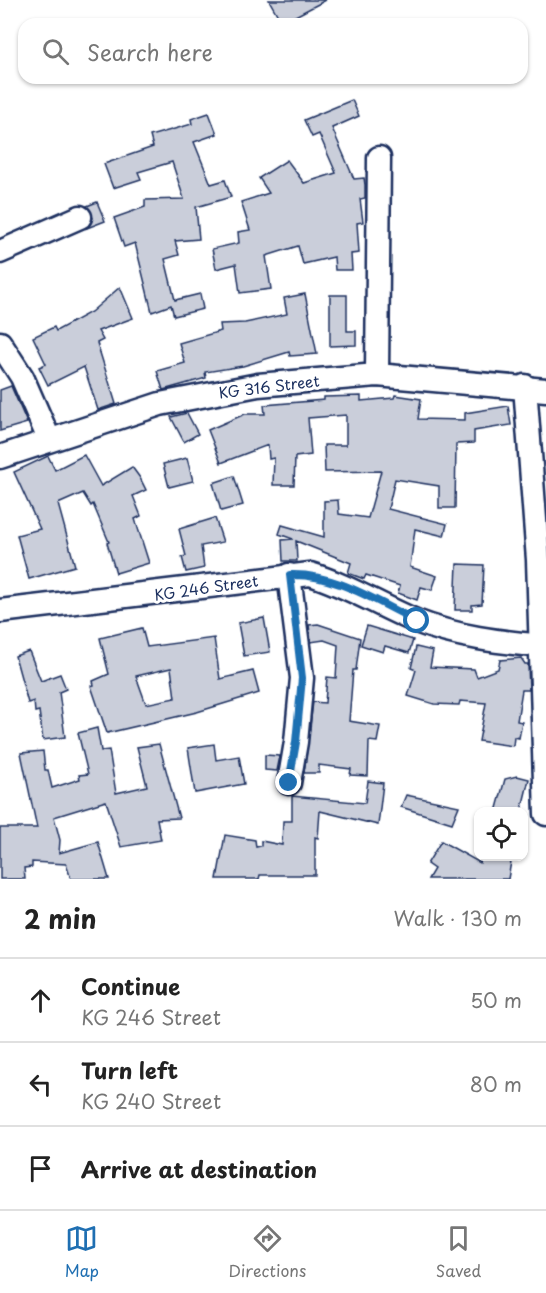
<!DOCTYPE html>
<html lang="en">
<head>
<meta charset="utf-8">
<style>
  :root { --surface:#fff; --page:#f6f6f6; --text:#222; --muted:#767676; --line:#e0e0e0; --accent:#1f6fb2 }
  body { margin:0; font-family:"Playpen Sans",sans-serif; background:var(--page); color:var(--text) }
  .controls { position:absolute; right:18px; bottom:18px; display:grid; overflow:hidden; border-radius:12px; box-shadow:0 2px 4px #0004 }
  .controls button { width:54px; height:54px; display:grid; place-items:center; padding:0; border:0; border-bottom:2px solid var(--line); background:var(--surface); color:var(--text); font:30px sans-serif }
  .stop { position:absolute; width:18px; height:18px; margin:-14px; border:4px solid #1f6fb2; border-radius:50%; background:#fff }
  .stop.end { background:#1f6fb2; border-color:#fff; box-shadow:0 2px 6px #0008 }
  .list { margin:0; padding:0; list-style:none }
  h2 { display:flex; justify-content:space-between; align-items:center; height:78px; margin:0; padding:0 24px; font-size:26px }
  h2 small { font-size:20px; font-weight:400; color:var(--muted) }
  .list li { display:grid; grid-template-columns:39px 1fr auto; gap:18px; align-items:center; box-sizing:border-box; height:84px; padding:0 24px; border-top:2px solid var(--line) }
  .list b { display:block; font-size:22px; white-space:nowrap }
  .list p { margin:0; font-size:20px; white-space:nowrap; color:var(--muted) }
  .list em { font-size:20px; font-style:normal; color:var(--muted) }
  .icon { flex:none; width:33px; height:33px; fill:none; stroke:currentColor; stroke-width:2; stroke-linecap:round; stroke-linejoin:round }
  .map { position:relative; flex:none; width:546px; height:879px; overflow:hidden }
  .search { position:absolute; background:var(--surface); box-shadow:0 2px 4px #0004; left:18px; right:18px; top:18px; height:66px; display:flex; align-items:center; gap:15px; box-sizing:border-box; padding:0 21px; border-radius:18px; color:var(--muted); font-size:22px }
  .sheet { height:330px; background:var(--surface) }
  nav { display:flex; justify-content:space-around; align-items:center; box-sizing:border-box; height:84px; border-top:2px solid var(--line); background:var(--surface); font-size:16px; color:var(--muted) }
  nav a { display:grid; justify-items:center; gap:3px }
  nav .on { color:var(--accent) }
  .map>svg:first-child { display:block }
</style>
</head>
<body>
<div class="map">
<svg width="546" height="879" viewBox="0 0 546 879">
  <rect width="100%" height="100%" fill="#fff"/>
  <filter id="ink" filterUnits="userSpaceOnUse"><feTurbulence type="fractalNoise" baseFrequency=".0167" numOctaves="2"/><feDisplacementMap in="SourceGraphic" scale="12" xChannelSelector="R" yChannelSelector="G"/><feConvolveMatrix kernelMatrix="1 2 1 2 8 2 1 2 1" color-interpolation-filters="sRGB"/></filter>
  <g filter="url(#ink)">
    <g fill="#caceda" stroke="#1b2f5e" stroke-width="1.5" fill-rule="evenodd">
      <polygon points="269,0 326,0 282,23"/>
      <polygon points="352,100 359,116 332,128 354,179 364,178 365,185 365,198 360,199 363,222 357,223 359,253 351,254 352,270 335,270 334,257 303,264 298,246 266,256 271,289 240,293 236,264 216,269 212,249 239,243 238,232 250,230 241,202 269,193 259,178 287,160 304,183 336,173 319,134 312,137 304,120"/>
      <polygon points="209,113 217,134 194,142 211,184 225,180 231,197 196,207 199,239 175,241 179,255 165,259 175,300 200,294 203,309 174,316 171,305 152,312 135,243 124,247 114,218 145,207 145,200 184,199 172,162 138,172 141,179 113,188 104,164 153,147 150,136 192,124 191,119"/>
      <polygon points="97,202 105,221 87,228 93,218 87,206"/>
      <polygon points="120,287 133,318 98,331 103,340 97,343 116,404 98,410 84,367 48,385 39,367 46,364 33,337 54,327 56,331 91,312"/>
      <polygon points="305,294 317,354 290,356 289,352 243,366 205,372 206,378 163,390 157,371 185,363 179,343 221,331 220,324 245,323 287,314 284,298"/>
      <polygon points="330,295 347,295 347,331 356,331 356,345 330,346"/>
      <polygon points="11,386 27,423 0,431 0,390"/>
      <polygon points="395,395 421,399 418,419 465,420 465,413 508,406 511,425 474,431 474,443 456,444 455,508 439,508 439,486 395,479 388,509 447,524 444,536 415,529 410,567 437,576 432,590 421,587 417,600 398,593 400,586 366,575 364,579 348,573 351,563 296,541 297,561 283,561 282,540 293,539 279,534 282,525 324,537 324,501 338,500 339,514 368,518 381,471 325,472 324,445 346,445 346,415 308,418 311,455 295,457 294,485 273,485 274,458 269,459 268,445 221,463 208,430 245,414 265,414 264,405 324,400 324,397 361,396 361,401 394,398"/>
      <polygon points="187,413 198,434 184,442 171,417"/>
      <polygon points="84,455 101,486 132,467 140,478 146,490 133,496 141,516 135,519 149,563 116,573 107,543 109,542 93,504 91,506 83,493 58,504 75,566 29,579 17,535 40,529 14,472 48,456 55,470"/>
      <polygon points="187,458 193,481 169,487 163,464"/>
      <polygon points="234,476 243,505 221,511 213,483"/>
      <polygon points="215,518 223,542 201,546 204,568 186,572 182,557 186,556 179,529"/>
      <polygon points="457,564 484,565 482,604 472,605 472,610 455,610"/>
      <polygon points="264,618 270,652 244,656 238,623"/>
      <polygon points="318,624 360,638 356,670 353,670 349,721 380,726 377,742 369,741 368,776 350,775 351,769 319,765 319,773 304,773 313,702 325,703 327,677 336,678 338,645 324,640 311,642 309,625"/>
      <polygon points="367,626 413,640 409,653 385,646 383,652 361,645"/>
      <path d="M142 628 147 647 214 638 220 679 253 671 259 693 197 712 107 733 91 686 94 685 93 681 109 674 100 638ZM171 668 175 698 146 704 136 676Z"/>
      <polygon points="416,647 433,651 430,667 474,669 477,677 498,669 500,660 521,658 525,664 528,664 529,690 522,690 517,721 522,722 519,738 514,737 513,746 479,741 486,703 460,701 459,705 434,704 408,696 416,670 411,668"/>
      <polygon points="29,651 41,681 60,674 66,689 59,692 65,737 43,740 39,711 35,712 34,701 28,703 15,656"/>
      <polygon points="97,728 101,751 109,750 116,793 147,786 137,747 159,744 179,818 157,819 161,840 121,847 106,801 54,817 60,840 59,853 98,842 109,879 71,879 66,864 32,862 32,867 24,868 25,879 0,879 0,828 37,828 21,753 43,751 45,770 48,770 52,788 80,779 79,775 88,774 78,733"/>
      <polygon points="214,744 216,760 239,756 244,784 195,793 188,748"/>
      <polygon points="265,755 280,756 277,771 265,770"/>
      <polygon points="517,776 529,779 521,812 496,812 505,779"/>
      <polygon points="368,781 383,783 378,825 320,811 318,838 315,837 315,875 260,875 259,879 217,879 225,835 255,840 256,847 261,846 261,841 282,845 283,821 292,821 292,796 365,803"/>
      <polygon points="406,795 459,806 452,823 401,807"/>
      <polygon points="441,841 480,863 482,856 512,856 508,879 428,879 434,869 427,864"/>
    </g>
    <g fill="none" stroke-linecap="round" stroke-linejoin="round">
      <defs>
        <g id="minor">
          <polyline points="0,252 80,217"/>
          <polyline points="0,343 22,377 49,439"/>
          <polyline points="377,375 379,158"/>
          <polyline points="525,386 538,560 546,814"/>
          <polyline points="0,457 160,404 258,385 377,375 546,390"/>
          <path d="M0 611 310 574C347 585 380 606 416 621 457 637 499 642 543 646"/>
          <polyline points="289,783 296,742 302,678 289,575"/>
        </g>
      </defs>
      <use href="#minor" stroke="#1b2f5e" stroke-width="27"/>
      <use href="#minor" stroke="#fff" stroke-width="22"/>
    </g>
  </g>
  <g fill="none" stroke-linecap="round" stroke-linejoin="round" filter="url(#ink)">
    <path stroke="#1f6fb2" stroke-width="8" d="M289 783 296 742 302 678 290 575C334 573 377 602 417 621"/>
  </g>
  <g text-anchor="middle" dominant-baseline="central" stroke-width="6" stroke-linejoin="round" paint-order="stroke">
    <g font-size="15" fill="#1b2f5e" stroke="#fff">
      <text transform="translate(269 386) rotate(-7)">KG 316 Street</text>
      <text transform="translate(206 587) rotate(-8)">KG 246 Street</text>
    </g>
  </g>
</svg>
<div class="controls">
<button><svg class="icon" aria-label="locate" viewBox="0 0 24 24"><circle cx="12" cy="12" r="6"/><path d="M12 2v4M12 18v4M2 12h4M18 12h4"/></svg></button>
</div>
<div class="stop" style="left:417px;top:621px"></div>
<div class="stop end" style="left:289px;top:783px"></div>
<div class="search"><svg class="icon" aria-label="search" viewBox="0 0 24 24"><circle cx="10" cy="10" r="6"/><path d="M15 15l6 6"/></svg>Search here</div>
</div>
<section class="sheet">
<h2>2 min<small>Walk · 130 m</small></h2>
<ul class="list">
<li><svg class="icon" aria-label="ahead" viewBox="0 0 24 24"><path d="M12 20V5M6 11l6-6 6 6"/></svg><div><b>Continue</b><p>KG 246 Street</p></div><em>50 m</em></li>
<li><svg class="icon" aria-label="left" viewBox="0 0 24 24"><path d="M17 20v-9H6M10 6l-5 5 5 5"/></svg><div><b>Turn left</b><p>KG 240 Street</p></div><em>80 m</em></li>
<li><svg class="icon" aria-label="arrive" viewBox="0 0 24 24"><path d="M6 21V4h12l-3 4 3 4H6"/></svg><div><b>Arrive at destination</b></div></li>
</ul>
</section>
<nav>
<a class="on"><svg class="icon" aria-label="map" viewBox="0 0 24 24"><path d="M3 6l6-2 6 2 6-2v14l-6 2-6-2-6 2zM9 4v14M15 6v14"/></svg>Map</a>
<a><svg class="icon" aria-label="directions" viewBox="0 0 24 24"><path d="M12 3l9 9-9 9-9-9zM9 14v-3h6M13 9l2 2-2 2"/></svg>Directions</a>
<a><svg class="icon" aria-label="saved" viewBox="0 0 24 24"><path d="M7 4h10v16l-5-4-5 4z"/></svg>Saved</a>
</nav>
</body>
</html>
